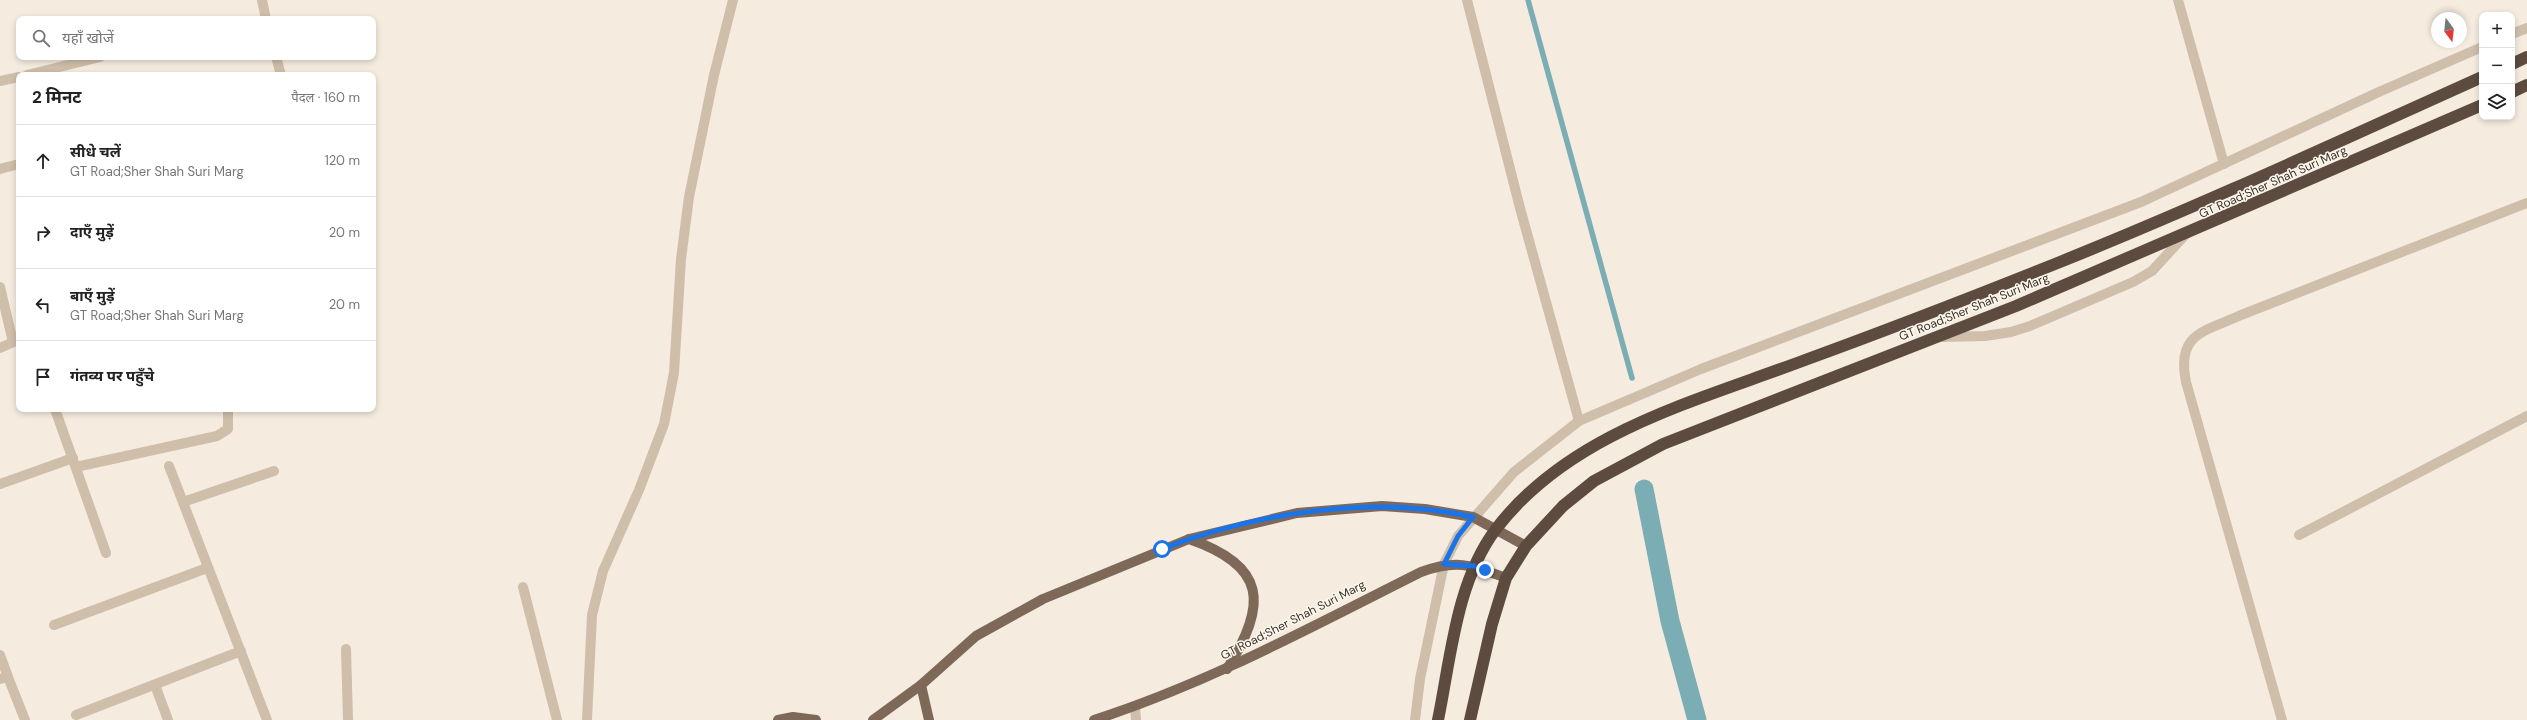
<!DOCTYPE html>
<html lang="hi">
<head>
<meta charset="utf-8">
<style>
  :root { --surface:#fff; --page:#f6f6f6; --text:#222; --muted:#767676; --line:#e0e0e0 }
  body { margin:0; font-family:"DM Sans","Noto Sans Devanagari",sans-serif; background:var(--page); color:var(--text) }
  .controls { position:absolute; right:12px; top:12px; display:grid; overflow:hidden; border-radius:8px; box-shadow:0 2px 6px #0003 }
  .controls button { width:36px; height:36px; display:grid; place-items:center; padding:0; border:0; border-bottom:1px solid var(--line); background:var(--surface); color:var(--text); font:20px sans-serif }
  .compass { position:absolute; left:2431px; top:12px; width:36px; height:36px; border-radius:50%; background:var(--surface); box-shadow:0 2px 6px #0003; rotate:165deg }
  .stop { position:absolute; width:12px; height:12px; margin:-9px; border:3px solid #1a73e8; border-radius:50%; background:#fff }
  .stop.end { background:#1a73e8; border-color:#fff; box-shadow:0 1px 4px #0008 }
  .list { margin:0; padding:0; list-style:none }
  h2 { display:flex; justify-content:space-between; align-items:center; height:52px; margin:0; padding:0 16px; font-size:17px }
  h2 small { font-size:13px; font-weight:400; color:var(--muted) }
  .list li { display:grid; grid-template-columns:26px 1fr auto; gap:12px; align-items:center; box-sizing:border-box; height:72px; padding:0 16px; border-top:1px solid var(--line) }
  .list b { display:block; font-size:15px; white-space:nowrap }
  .list p { margin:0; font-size:13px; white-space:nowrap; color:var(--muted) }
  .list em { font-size:13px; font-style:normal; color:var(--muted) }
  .icon { flex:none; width:22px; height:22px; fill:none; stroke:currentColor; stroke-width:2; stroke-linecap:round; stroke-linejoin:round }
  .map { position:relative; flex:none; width:2527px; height:720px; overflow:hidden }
  .search { position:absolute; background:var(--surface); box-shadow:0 2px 6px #0003; left:16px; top:16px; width:360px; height:44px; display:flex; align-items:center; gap:10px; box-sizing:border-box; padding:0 14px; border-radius:8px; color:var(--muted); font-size:15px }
  .panel { position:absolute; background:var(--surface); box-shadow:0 2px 6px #0003; left:16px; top:72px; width:360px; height:340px; border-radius:8px }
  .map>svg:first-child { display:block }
</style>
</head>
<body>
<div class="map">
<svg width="2527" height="720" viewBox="0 0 2527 720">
  <rect width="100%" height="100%" fill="#f5ecdf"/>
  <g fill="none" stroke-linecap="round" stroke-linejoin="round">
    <polyline stroke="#7badb5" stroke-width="5.5" points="1528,0 1632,378"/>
    <polyline stroke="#7badb5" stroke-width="19" points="1644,489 1670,621 1697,720"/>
    <g stroke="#cfbea9" stroke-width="10">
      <polyline points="262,0 266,19"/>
      <polyline points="1467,0 1520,208 1579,421"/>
      <polyline points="2178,0 2224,164"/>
      <polyline points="2512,34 2527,28"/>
      <polyline points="276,57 281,75"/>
      <polyline points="27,75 100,57"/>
      <polyline points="0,81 19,77"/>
      <polyline points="0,169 19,164"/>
      <polyline points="0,287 13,342"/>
      <polyline points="1942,337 1985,336 2011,332 2030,326 2133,282 2152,271 2185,235"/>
      <polyline points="0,348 18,340"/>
      <polyline points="55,409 106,553"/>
      <polyline points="169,466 267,720"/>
      <polyline points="76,467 217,436 228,429 228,409"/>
      <polyline points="0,484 73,458"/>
      <polyline points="183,502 274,471"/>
      <polyline points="2299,535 2527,416"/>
      <polyline points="523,587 557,720"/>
      <polyline points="54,625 207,568"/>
      <polyline points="346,649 348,720"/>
      <polyline points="0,655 8,677 0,679"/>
      <polyline points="8,677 25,720"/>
      <polyline points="155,685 168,720"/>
      <polyline points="1135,707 1136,720"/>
      <polyline points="76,715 241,651"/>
      <polyline points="587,720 592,615 603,571 639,490 664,424 674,373 681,259 689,197 714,75 733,0"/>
      <polyline points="1415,720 1420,679 1444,564 1458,536 1514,472 1579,421 1701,369 2141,202 2381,91 2482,47"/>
      <path d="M2282 720 2186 382C2176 333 2204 332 2241 315L2527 203"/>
    </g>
    <g stroke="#7e6959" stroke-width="10">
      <path d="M1189 539C1267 566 1268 604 1227 669"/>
      <polyline points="921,685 929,720"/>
      <polyline points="778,720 793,717 816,720"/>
      <polyline points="873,720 921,685 976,636 1043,599 1189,539 1297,513 1382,506 1425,509 1473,517 1526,546"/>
      <path d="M1094 720C1209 683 1313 626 1421 572 1457 559 1471 565 1506 578"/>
    </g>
    <g stroke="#5d4b40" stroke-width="12">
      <polyline points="2512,64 2527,57"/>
      <polyline points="2512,92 2527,85"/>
      <path d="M1438 720C1451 657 1456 582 1496 529 1570 432 1697 401 1805 360 1890 329 1975 296 2060 262 2202 205 2342 140 2482 77"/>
      <polyline points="1470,720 1492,624 1506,578 1526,546 1563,506 1594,481 1663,444 2016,306 2482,105"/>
    </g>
  </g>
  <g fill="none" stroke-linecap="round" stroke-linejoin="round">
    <path stroke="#1a73e8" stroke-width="5" d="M1162 549C1254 513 1375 494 1473 517L1458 536 1444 564 1474 566 1485 570"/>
  </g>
  <g text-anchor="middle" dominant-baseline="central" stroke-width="3" stroke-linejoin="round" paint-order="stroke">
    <g font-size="12" fill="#3b3129" stroke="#fcf6ec">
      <text transform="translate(2273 182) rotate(-24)">GT Road;Sher Shah Suri Marg</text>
      <text transform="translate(1974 307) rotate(-22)">GT Road;Sher Shah Suri Marg</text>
      <text transform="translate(1293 620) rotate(-27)">GT Road;Sher Shah Suri Marg</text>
    </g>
  </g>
</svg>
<div class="controls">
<button>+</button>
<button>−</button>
<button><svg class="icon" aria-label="layers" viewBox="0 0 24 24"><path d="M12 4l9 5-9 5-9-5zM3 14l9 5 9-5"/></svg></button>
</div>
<svg class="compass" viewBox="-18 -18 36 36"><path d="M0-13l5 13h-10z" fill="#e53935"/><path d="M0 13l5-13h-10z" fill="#767676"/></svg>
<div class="stop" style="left:1162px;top:549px"></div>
<div class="stop end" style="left:1485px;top:570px"></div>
<div class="search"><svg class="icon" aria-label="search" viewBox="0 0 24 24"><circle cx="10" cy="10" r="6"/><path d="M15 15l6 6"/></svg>यहाँ खोजें</div>
<section class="panel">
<h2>2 मिनट<small>पैदल · 160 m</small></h2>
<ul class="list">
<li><svg class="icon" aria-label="ahead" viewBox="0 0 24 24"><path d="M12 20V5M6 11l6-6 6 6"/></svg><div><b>सीधे चलें</b><p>GT Road;Sher Shah Suri Marg</p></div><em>120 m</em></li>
<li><svg class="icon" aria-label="right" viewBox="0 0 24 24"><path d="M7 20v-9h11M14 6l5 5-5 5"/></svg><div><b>दाएँ मुड़ें</b></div><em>20 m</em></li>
<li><svg class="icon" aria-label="left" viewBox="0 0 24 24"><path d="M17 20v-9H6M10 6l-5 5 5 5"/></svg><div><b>बाएँ मुड़ें</b><p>GT Road;Sher Shah Suri Marg</p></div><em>20 m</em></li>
<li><svg class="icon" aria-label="arrive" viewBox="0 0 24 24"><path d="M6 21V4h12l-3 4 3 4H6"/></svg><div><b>गंतव्य पर पहुँचे</b></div></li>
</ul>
</section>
</div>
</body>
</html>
